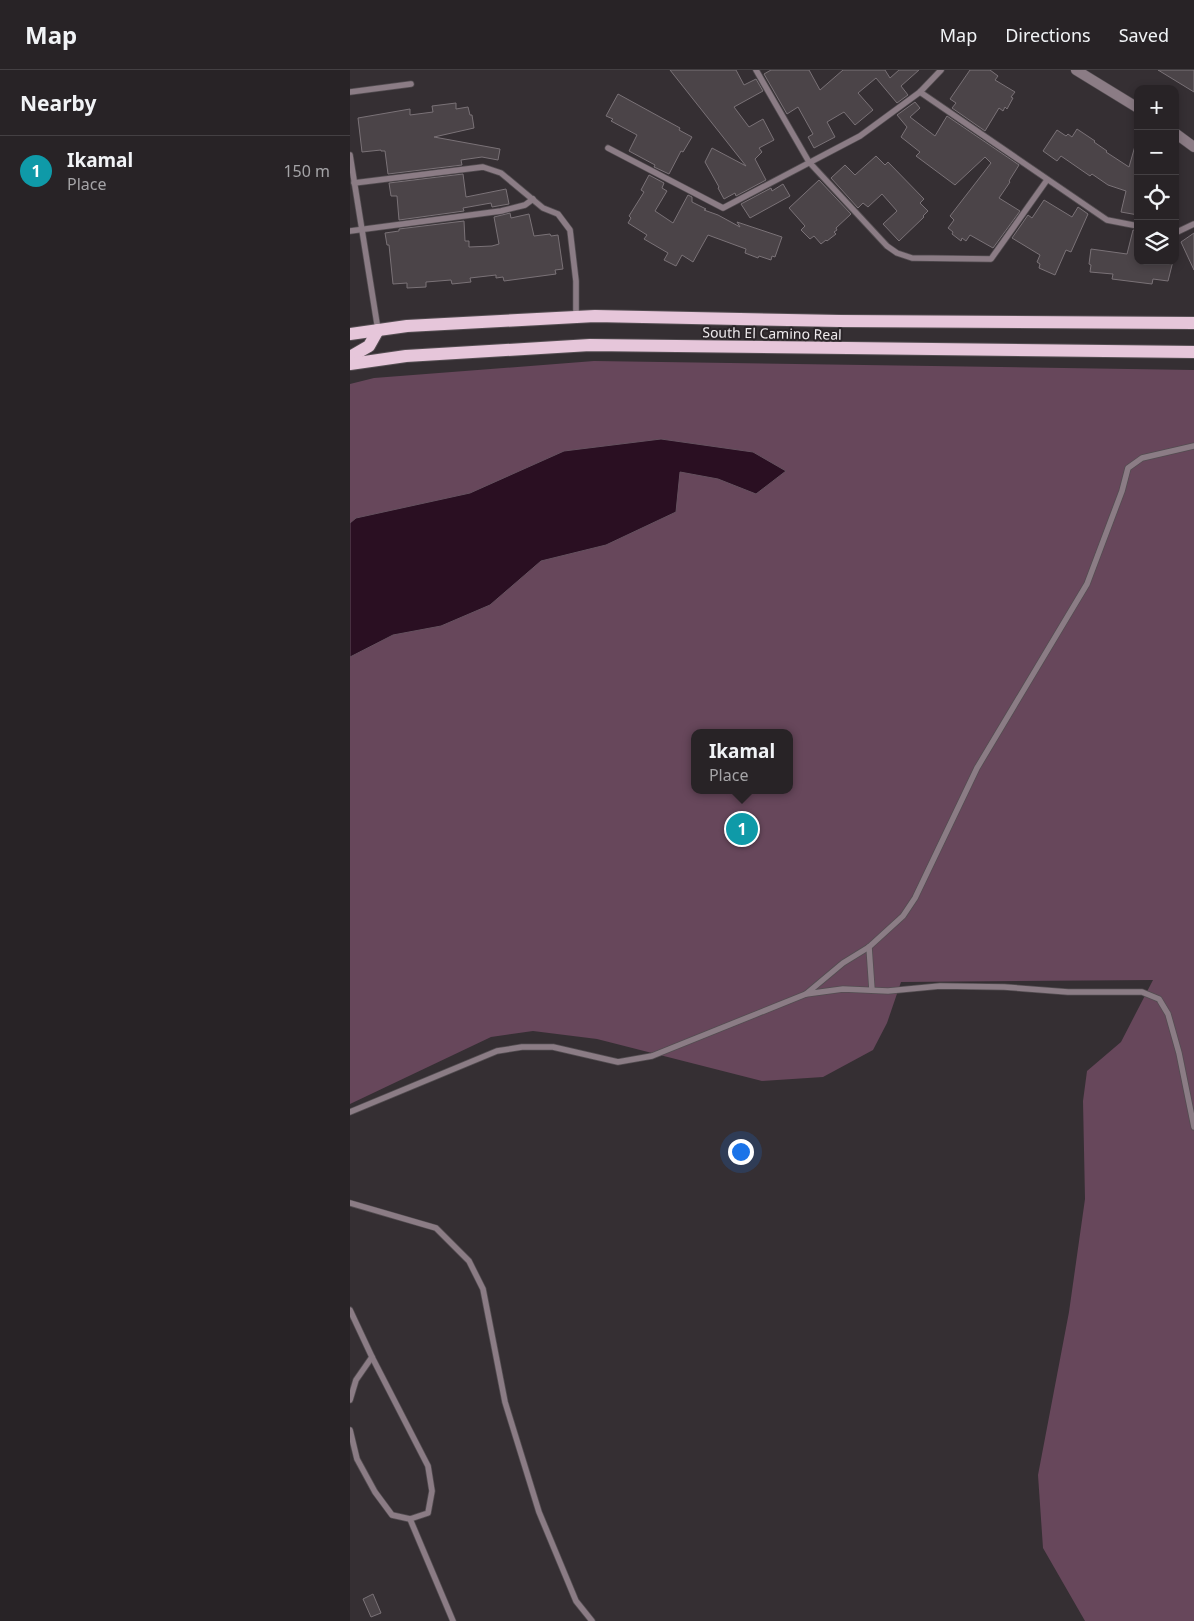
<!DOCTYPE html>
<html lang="en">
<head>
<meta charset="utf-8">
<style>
  :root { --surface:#282326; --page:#302b2e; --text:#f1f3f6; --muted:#a5a4a7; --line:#444043; --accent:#b45309 }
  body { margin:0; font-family:"Noto Sans",sans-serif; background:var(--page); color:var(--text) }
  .controls { position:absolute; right:15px; top:15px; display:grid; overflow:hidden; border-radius:10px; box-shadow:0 2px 8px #0003 }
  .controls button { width:45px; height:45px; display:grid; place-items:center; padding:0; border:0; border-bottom:1px solid var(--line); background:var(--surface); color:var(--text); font:25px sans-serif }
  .you { position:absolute; left:390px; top:1081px; width:18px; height:18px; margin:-12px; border:4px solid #fff; border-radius:50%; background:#1a73e8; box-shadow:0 0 0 8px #1a73e833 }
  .badge { display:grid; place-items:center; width:32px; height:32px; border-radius:50%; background:var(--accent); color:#fff; font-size:16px; font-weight:700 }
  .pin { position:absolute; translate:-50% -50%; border:2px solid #fff; box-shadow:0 1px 5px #0006 }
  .popup { position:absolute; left:341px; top:659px; width:102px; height:65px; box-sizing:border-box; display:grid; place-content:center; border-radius:10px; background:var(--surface); filter:drop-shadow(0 1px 4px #0005); font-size:16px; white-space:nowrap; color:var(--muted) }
  .popup b { font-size:19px; color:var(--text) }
  .popup::after { content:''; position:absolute; left:50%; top:100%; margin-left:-10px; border:10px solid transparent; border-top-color:var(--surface) }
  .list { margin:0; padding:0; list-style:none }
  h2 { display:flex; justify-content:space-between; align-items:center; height:65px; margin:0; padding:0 20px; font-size:21px }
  h2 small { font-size:16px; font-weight:400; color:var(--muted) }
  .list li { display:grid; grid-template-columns:32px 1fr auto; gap:15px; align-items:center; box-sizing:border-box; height:70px; padding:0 20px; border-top:1px solid var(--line) }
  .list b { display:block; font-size:19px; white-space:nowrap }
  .list p { margin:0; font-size:16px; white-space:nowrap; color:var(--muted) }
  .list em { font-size:16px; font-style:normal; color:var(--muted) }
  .icon { flex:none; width:28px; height:28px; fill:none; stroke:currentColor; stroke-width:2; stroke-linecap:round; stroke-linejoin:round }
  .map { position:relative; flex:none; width:844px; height:1551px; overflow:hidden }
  header { display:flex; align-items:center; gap:30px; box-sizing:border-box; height:70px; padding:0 25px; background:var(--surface); border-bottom:1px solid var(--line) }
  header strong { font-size:24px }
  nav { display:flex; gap:28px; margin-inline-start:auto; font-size:18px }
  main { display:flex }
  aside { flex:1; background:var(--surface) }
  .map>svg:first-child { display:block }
</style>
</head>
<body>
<header>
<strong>Map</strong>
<nav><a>Map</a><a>Directions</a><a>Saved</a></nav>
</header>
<main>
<aside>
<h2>Nearby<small></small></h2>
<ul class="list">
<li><span class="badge" style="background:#0f9aa8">1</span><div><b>Ikamal</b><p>Place</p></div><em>150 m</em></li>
</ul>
</aside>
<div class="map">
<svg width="844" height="1551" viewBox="0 0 844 1551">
  <rect width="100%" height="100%" fill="#352f33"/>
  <path fill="#67475b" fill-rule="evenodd" d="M244 291 844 300V1551H735L693 1478 688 1405 719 1242 735 1129 733 1031 737 1001 771 972 803 910 551 912 537 953 523 980 473 1007 412 1011 247 969 183 961 141 967 0 1034V314L24 308ZM344 663H440V720H344Z"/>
  <polygon fill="#2a0f22" stroke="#65515f" points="311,369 403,382 436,401 406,424 368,409 330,402 326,442 256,475 191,491 140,535 91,556 43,565 0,587 0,453 6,448 120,423 214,381"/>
  <g fill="#4b4448" stroke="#7a7277">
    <polygon points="320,0 386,0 394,15 406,9 413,21 384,37 399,57 413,49 424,70 409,78 412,82 405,89 416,110 386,126 385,123 374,129 368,118 369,117 355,92 362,78 396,96"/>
    <polygon points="421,0 459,0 470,20 493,0 535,0 540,8 549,0 569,0 551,16 558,25 547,33 526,8 508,23 523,40 505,55 494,42 477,52 485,67 464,78 458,67 463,64 448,37 437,44 414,4"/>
    <polygon points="620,0 640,0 648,6 645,10 665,22 661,27 663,28 657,39 655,37 653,41 649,38 635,61 602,38 606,33 600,29"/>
    <polygon points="808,0 844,0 844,22"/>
    <polygon points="268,24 330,58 329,60 342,67 333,82 331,81 319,104 304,97 305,95 279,81 287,65 261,51 263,49 256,46"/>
    <polygon points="565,32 570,38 560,47 585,66 597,46 669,95 659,111 660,112 649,128 670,141 643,178 620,165 616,171 612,168 611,171 602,164 603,162 598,158 604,150 600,146 641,93 635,87 605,115 566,86 570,82 551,67 557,57 547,45"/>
    <polygon points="106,33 106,39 118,37 120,45 122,45 124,58 84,67 150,79 148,90 132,87 111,90 112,95 38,104 35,81 31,81 31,80 12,82 8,48 60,39 60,45 83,42 82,36"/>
    <polygon points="727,59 745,71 744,72 757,81 756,82 779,97 785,76 788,77 788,145 771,142 776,121 758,115 742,104 740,106 711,86 707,91 693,81 707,60 716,66 718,64 722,67"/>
    <polygon points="526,86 535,95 538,92 574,129 570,133 578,141 573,146 574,147 549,171 533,154 547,141 532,124 518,137 513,133 508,138 481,108 495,95 505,105"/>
    <polygon points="113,104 116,127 156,119 159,134 142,137 141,133 113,138 114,141 49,150 47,126 41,126 39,113"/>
    <polygon points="299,105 314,113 312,118 317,121 305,141 323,153 338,125 342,127 342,132 356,139 354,140 368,145 390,157 387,152 432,167 425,187 422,186 421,190 409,186 408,188 395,183 396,179 358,165 343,192 332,185 326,196 314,190 318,183 294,169 297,165 278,153 281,148 279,146 294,122 291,120"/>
    <polygon points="469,110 501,144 486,158 487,160 484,162 486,164 477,171 476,170 471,174 464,166 460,169 451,160 455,156 439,138"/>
    <polygon points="433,114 440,126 400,148 391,134 421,118 422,121"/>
    <polygon points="694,130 722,147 728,137 738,144 721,182 716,180 705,205 689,198 690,194 687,192 690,185 662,168 678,145 682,148"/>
    <polygon points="160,143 161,148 179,144 184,166 200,164 201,166 208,165 213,199 205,200 206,204 154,211 153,207 146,208 146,205 120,208 121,212 102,214 101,210 76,212 76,217 57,218 57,213 43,214 39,175 37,175 35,163 49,161 49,159 114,151 115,171 119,171 119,177 142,176 149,174 144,147"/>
    <polygon points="783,160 788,161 787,191 823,191 818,211 803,209 802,214 762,209 763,204 740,202 741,195 739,194 741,179 777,184"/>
    <polygon points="844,163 844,200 831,172"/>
    <polygon points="23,1524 31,1543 21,1547 13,1529"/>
  </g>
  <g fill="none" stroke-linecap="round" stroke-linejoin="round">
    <defs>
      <g id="lane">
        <polyline points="406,0 459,92 537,176 547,183 562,188 641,189 697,110"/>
        <polyline points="0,22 61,14"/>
        <polyline points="570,22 757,150 788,156"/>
        <polyline points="258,78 373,138 510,66 570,22 591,0"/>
        <polyline points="0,85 28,260"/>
        <polyline points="4,113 133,97 151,103 193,138 208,144 220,160 226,211 226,247"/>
        <polyline points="0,161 151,141 175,135 183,129"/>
        <polyline points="825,163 844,154"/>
        <polyline points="519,877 522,920"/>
        <polyline points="456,924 493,893 519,877 553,846 565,828 627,698 737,514 772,421 778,398 792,388 844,376"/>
        <polyline points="0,1042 147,981 172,977 203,977 268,992 302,986 456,924 493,919 538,921 590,916 654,917 718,922 792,922 809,929 818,944 829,983 844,1057"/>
        <polyline points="0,1133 86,1158 119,1191 133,1219 155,1332 189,1442 226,1531 242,1551"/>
        <polyline points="0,1240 22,1287 78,1396 82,1421 78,1443 60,1449 42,1445 25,1422 7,1389 0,1360"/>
        <polyline points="0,1330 6,1310 22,1287"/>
        <polyline points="60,1449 103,1551"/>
      </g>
      <g id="street">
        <polyline points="726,0 788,38"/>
        <polyline points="825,63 844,77"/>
      </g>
      <g id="primary">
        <polyline points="0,264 57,256 245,246 490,251 844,253"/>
        <polyline points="0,287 19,276 28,260"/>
        <polyline points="0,294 56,286 240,275 844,282"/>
      </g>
    </defs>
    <use href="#lane" stroke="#534d51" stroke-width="7"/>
    <use href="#street" stroke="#534d51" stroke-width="11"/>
    <use href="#primary" stroke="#534d51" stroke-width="14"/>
    <use href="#lane" stroke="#8b7c85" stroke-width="5.5"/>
    <use href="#street" stroke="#8b7c85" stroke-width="10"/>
    <use href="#primary" stroke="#e6c6da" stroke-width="12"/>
  </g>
  <g text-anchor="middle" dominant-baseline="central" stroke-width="4" stroke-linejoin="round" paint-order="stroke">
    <g font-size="14" fill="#eeeaed" stroke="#2b2529">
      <text transform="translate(422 263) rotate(1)">South El Camino Real</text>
    </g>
  </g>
</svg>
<div class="controls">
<button>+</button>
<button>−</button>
<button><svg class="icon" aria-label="locate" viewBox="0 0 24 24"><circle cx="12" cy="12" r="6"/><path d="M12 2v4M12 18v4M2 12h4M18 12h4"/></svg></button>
<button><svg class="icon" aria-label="layers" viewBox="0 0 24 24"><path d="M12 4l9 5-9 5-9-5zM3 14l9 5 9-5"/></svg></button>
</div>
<div class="you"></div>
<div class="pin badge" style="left:392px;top:759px;background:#0f9aa8">1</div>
<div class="popup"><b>Ikamal</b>Place</div>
</div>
</main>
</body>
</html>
